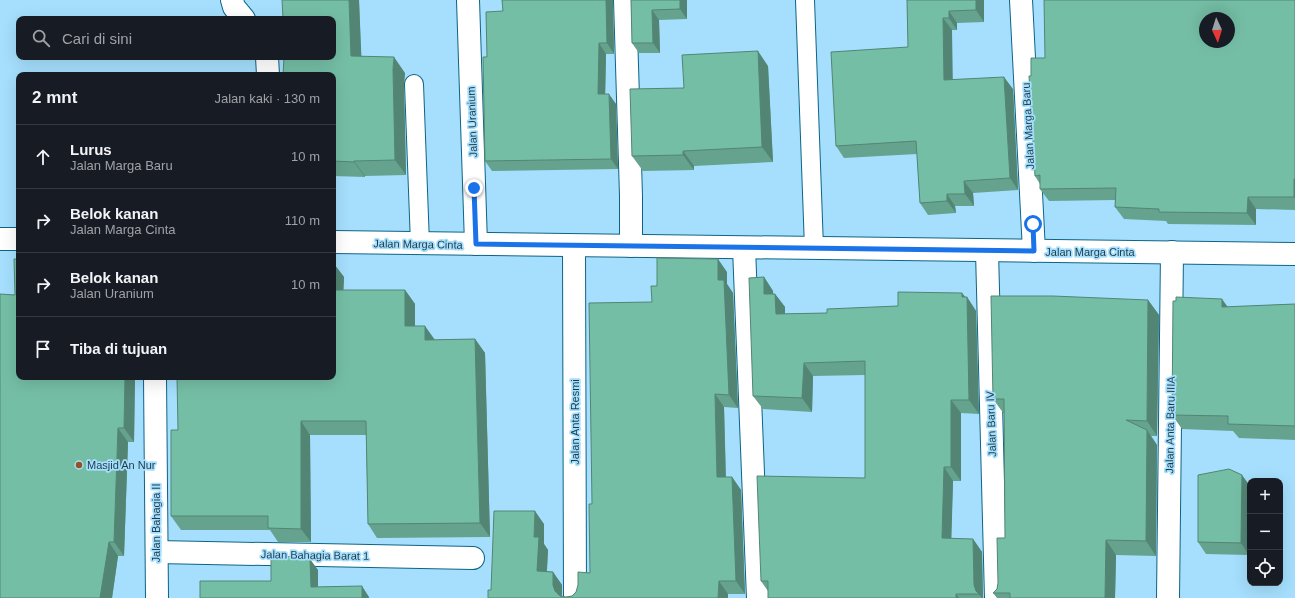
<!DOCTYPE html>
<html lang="id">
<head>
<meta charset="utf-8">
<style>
  :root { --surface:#171b24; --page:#20242c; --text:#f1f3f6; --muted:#9ea1a6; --line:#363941 }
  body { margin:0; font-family:Arial,sans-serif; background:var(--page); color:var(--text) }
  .controls { position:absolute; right:12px; bottom:12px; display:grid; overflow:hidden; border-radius:8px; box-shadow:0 4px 16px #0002 }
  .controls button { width:36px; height:36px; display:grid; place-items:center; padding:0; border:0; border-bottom:1px solid var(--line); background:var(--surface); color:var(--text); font:20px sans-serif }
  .compass { position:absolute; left:1199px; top:12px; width:36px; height:36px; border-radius:50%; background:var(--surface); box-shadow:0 4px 16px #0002; rotate:176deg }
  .stop { position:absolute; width:12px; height:12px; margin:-9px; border:3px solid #1a73e8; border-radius:50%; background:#fff }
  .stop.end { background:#1a73e8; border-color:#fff; box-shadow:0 1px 4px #0008 }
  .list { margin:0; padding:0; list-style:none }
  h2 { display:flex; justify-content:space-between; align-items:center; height:52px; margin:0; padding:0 16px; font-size:17px }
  h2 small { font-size:13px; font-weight:400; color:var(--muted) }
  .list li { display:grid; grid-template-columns:26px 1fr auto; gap:12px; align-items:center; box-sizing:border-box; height:64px; padding:0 16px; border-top:1px solid var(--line) }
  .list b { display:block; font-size:15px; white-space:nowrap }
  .list p { margin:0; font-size:13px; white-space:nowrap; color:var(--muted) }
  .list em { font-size:13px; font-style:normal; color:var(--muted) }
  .icon { flex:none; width:22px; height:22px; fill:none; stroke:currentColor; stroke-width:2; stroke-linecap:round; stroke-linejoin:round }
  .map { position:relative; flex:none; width:1295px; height:598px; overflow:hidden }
  .search { position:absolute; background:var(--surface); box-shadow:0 4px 16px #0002; left:16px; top:16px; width:320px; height:44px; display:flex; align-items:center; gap:10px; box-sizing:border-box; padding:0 14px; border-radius:8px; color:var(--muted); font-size:15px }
  .panel { position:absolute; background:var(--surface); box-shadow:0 4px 16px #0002; left:16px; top:72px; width:320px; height:308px; border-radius:8px }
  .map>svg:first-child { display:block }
</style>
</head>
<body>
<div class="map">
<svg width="1295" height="598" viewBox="0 0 1295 598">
  <rect width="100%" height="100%" fill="#a5dffd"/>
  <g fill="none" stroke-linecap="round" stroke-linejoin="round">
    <defs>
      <g id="lane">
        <polyline points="805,0 814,248"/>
        <polyline points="414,84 420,244"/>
      </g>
      <g id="street">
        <polyline points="232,0 234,7 244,19"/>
        <polyline points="468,0 476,244"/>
        <polyline points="625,0 631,196 631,246"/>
        <polyline points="1021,0 1034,251"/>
        <polyline points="267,57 268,75"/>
        <polyline points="574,246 575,598"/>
        <polyline points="744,248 758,598"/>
        <polyline points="987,251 996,598"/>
        <polyline points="155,377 157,598"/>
        <polyline points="157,552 473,558"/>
        <polyline points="1168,598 1172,252"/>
      </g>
      <g id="primary">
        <polyline points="0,239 19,239"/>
        <polyline points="333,242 1295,254"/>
      </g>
    </defs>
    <use href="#lane" stroke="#0e6485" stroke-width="20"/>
    <use href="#street" stroke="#0e6485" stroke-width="24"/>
    <use href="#primary" stroke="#0e6485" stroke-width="24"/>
    <use href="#lane" stroke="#fff" stroke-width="18"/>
    <use href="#street" stroke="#fff" stroke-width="22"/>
    <use href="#primary" stroke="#fff" stroke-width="22"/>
  </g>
  <g fill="#65a38f">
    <polygon points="359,0 361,56 405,73 404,84 406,175 365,176 365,177 333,176 333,75"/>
    <polygon points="502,0 613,0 614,54 606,54 605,94 616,104 618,169 492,171 485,161 487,57 503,11"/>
    <polygon points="631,0 687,0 687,19 659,20 660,53 639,53 632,43"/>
    <polygon points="907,0 984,0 984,22 957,23 957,30 952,30 952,80 1013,89 1018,190 973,193 974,206 955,206 956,213 928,215 920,203 917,154 844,158 836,146 908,47"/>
    <polygon points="1295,0 1295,210 1256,209 1256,225 1168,224 1166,221 1124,219 1115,207 1115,200 1049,201 1040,189 1040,184 1035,176 1031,76 1045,58"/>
    <polygon points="768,66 773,162 694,166 694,170 643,171 632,156 684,88"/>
    <polygon points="334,264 344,277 343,290 405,290 415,304 415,326 435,340 475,339 485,353 490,537 377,538 368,524 366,435 310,435 311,542 278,542 270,530 181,530 171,516 178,430"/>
    <polygon points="727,272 727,284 733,293 738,408 724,407 726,477 732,477 741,490 745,594 728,594 728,598 488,598 491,590 544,524 544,544 548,550 547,571 553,572 562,585 562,597 566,597 572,596 576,592 590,573 592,504 652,302 657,286"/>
    <polygon points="764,277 773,291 773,294 775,294 785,307 785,314 827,313 898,306 962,293 965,297 967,297 976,311 979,414 961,413 961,481 953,481 951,539 973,539 982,552 983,598 768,598 768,591 761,581 865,478 865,375 813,376 812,412 763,409 753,396"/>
    <polygon points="1148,300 1159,315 1157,436 1151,436 1157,445 1156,556 1116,555 1115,598 997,598 993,593 997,589 998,583 1005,538 1004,414 993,399"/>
    <polygon points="1295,304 1295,440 1239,438 1233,431 1182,429 1172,415 1228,307"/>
    <polygon points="19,377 135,377 134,442 128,442 124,556 118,556 112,598 0,598"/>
    <polygon points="1242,475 1249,555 1206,554 1198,542"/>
  </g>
  <g fill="#528574">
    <polygon points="349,0 359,0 362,71 351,56"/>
    <polygon points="606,0 613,0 614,54 607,43"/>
    <polygon points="680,0 687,0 687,19 680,9"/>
    <polygon points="976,0 984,0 984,22 976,10"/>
    <polygon points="652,10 659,20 660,53 653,43"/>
    <polygon points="949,11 957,23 957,30 949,18"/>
    <polygon points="943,18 952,30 953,93 944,80"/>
    <polygon points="599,43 606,54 605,104 598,94"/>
    <polygon points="758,51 768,66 773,162 762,147"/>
    <polygon points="394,57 405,73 404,84 406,175 395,160 393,69"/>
    <polygon points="1004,77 1013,89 1018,190 1010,178"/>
    <polygon points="609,94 616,104 618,169 611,159"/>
    <polygon points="683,151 694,166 694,170 683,155"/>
    <polygon points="354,161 365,176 365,177 354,162"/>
    <polygon points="1294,179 1295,179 1295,199 1294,197"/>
    <polygon points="964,181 973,193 974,206 965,194"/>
    <polygon points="947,194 955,206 956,213 947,201"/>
    <polygon points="1248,197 1256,209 1256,225 1247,213"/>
    <polygon points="718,259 727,272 727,284 733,293 738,408 729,395 718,280"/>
    <polygon points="334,264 344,277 343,304 333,291"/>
    <polygon points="764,277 773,291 774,308 764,294"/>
    <polygon points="405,290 415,304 415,340 405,326"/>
    <polygon points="962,293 967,299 967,297 976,311 979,414 969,400"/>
    <polygon points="775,294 785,307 785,328 776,314"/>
    <polygon points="1222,299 1232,313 1222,307"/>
    <polygon points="1148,300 1159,315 1157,436 1147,421"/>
    <polygon points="425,326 435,340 425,340"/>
    <polygon points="475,339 485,353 490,537 480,523"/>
    <polygon points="804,363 813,376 812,412 802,398"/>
    <polygon points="125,377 135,377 134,442 124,428"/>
    <polygon points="715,394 724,407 726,490 717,477"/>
    <polygon points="951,400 961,413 961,481 951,467"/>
    <polygon points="301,421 310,435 311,542 301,529"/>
    <polygon points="118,428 128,442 124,556 114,542"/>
    <polygon points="1147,430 1157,445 1156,556 1146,541"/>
    <polygon points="944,467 953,481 951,552 942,538"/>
    <polygon points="1242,475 1250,486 1249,555 1241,543"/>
    <polygon points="732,477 741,490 745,594 736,581"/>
    <polygon points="535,511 544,524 544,544 548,550 546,584 537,571 534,537"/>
    <polygon points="973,539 982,552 983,598 982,598 976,591 974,585"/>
    <polygon points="1106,540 1116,555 1115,598 1105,598"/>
    <polygon points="109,542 118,556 112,598 100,598"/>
    <polygon points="303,557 310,567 310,559 318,570 318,598 311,587 303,559"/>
    <polygon points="553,572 562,585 562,598 555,591 553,585"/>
    <polygon points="719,581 728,594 728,598 718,598"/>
    <polygon points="362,586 369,597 369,598 362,598"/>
    <polygon points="956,594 959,598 956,598"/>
  </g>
  <g fill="#75bea6" stroke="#528574" fill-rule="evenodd">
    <polygon points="282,0 349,0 351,56 394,57 393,69 395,160 354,161 354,162 333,161 333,75 283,75 284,57 333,57 333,19 283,19"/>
    <polygon points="502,0 606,0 607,43 599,43 598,94 609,94 611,159 485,161 483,57 487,57 486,12 503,11"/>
    <polygon points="631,0 680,0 680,9 652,10 653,43 632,43"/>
    <polygon points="907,0 976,0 976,10 949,11 949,18 943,18 944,80 1004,77 1010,178 964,181 965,194 947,194 947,201 920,203 916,141 836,146 831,52 908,47"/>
    <path d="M1044 0H1295V179H1294V197H1248L1247 213 1159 212V209L1115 207 1116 188 1040 189V175L1035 176 1029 76H1031V58H1045ZM1205 18H1229V42H1205Z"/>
    <polygon points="758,51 762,147 683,151 683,155 632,156 630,89 684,88 682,55"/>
    <polygon points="657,258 718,259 718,280 724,280 729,395 715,394 717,477 732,477 736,581 719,581 718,598 488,598 488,590 491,590 494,511 535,511 534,537 539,537 537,571 553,572 553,585 555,591 560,596 566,597 572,596 576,592 578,585 578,572 590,573 589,504 592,504 589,303 652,302 651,286 657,286"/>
    <polygon points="14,259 19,259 19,377 125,377 124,428 118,428 114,542 109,542 100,598 0,598 0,294 15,295"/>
    <polygon points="333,263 334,264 333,288"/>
    <polygon points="764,277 764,294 775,294 776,314 827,313 827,309 898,306 898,292 962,293 962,297 967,297 969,400 951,400 951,467 944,467 942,538 973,539 974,585 976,591 979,594 956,594 956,598 768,598 768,581 761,581 757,476 865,478 865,361 804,363 802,398 753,396 749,278"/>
    <polygon points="333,290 405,290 405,326 425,326 425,340 475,339 480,523 368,524 366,421 301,421 301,529 268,528 268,516 171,516 171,430 178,430 177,377 333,377"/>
    <polygon points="991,296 1053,296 1148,300 1147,421 1126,420 1147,430 1146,541 1106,540 1105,598 1010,598 1010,593 993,593 997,589 998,583 997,538 1005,538 1004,399 993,399"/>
    <polygon points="1176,297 1222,299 1222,307 1295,304 1295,426 1228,424 1228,416 1172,415 1173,301 1176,301"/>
    <polygon points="1229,469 1242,475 1241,543 1198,542 1198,475"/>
    <polygon points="271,556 303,557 303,559 310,559 311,587 362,586 362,598 200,598 200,581 271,581"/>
  </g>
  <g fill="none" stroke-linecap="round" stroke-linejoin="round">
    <polyline stroke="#1a73e8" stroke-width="5" points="474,188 476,244 1034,251 1033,224"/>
  </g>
  <circle fill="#965125" stroke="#a5dffd" stroke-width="1.5" cx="79" cy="465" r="4"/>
  <g text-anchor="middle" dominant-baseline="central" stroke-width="3.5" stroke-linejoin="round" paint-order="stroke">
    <g font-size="11" fill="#1d3c4b" stroke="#a5dffd">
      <text transform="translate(472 122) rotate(-92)">Jalan Uranium</text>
      <text transform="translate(1028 126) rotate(-93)">Jalan Marga Baru</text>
      <text transform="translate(418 244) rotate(1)">Jalan Marga Cinta</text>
      <text x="1090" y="252">Jalan Marga Cinta</text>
      <text transform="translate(575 422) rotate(-90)">Jalan Anta Resmi</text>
      <text transform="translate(991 424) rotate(-92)">Jalan Baru IV</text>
      <text transform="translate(1170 425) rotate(-89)">Jalan Anta Baru IIIA</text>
      <text transform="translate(156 523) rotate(-90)">Jalan Bahagia II</text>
      <text transform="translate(315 555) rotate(1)">Jalan Bahagia Barat 1</text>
    </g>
    <g font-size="11" fill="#1d3c4b" stroke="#a5dffd" text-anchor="start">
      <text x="87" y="465">Masjid An Nur</text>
    </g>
  </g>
</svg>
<div class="controls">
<button>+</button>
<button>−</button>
<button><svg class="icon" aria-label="locate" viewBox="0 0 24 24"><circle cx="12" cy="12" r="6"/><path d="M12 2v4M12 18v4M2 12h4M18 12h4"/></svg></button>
</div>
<svg class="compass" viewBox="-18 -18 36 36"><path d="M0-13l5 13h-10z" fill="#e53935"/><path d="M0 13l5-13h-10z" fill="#9ea1a6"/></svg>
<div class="stop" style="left:1033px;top:224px"></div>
<div class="stop end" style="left:474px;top:188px"></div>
<div class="search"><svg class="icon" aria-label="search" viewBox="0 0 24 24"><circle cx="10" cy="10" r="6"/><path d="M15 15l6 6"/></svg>Cari di sini</div>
<section class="panel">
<h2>2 mnt<small>Jalan kaki · 130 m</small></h2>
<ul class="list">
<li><svg class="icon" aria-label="ahead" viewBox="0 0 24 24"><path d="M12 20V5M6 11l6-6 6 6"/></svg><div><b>Lurus</b><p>Jalan Marga Baru</p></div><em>10 m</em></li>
<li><svg class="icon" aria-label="right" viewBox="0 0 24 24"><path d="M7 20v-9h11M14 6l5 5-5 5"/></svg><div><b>Belok kanan</b><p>Jalan Marga Cinta</p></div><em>110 m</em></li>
<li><svg class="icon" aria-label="right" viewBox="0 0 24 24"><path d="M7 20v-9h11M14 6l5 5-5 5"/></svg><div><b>Belok kanan</b><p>Jalan Uranium</p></div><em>10 m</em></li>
<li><svg class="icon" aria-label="arrive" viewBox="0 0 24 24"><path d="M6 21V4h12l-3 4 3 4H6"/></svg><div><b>Tiba di tujuan</b></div></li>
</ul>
</section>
</div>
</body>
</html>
